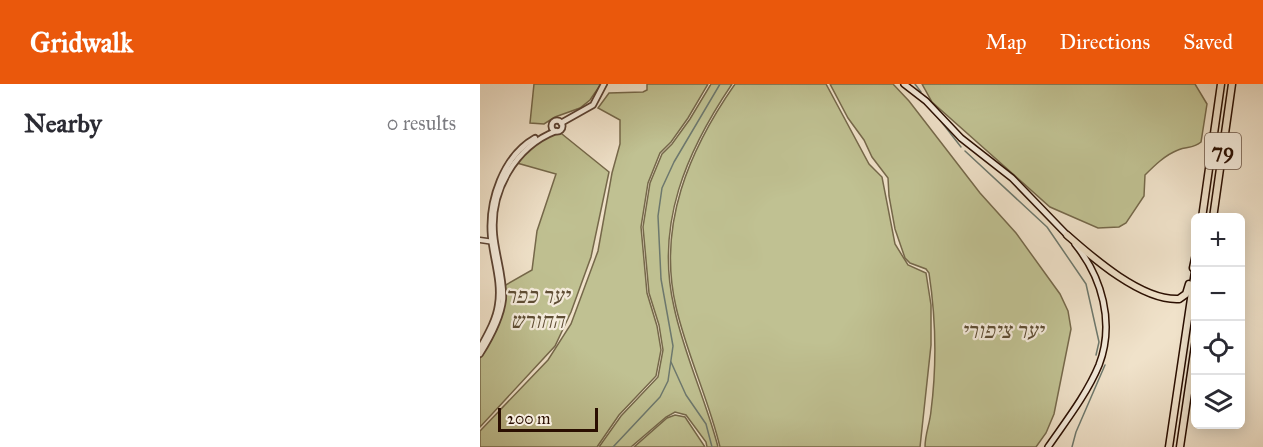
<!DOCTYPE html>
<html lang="en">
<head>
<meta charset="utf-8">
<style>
  :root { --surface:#fff; --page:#f2f2f3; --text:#2b2b33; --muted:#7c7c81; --line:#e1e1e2; --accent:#ea580c }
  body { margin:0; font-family:"IM FELL Great Primer","Frank Ruhl Libre",serif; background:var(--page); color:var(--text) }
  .controls { position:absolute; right:18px; bottom:18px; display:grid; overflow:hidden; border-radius:9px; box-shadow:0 3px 15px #0003 }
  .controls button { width:54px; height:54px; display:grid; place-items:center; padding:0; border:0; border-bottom:2px solid var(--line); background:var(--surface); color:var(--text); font:30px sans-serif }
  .scale { position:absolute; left:18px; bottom:15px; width:100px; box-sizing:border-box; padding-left:6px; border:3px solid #2a0e01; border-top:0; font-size:16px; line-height:21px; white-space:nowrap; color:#2a0e01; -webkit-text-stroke:4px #f5ecdd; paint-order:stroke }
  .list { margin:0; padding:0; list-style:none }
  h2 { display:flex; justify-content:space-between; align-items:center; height:78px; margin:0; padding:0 24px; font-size:26px }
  h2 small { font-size:20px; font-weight:400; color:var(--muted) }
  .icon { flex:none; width:33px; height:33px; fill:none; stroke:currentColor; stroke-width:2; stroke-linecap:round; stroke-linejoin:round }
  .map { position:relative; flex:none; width:783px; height:363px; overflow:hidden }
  header { display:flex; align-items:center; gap:36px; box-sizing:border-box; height:84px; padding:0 30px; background:var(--accent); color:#fff }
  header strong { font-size:28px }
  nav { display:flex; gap:33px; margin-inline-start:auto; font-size:21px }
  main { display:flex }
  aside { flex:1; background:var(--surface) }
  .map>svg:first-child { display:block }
</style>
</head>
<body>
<header>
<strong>Gridwalk</strong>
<nav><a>Map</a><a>Directions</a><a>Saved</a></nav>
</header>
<main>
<aside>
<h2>Nearby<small>0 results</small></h2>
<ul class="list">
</ul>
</aside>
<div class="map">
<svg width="783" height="363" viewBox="0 0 783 363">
  <rect width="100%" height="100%" fill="#f0e2ca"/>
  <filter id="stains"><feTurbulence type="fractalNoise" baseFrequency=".00333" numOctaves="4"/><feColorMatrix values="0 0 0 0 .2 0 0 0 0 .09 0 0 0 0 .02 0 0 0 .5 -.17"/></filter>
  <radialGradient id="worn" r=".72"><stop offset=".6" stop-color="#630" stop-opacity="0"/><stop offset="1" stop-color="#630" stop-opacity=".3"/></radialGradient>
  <g fill="#c0c192" stroke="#75684a" stroke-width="1.5">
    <polygon points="54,0 121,0 110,16 100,24 75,33 64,40 50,39"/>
    <polygon points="167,0 228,0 208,34 191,58 180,69 168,99 161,143 167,209 177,242 181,266 176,292 139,331 117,363 0,363 0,347 68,276 91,240 118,167 132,89 140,60 140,36 118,24 129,9 163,8 167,6"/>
    <path d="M231 0H252C206 68 175 140 194 223 204 271 226 316 238 363H227L226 358 206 331 195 328 186 333 151 363H119L141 332 178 293 183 266 179 241 169 209 163 143 170 99 182 70 192 60 210 35Z"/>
    <path d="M255 0H346L389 80 402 93 415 160 428 181 446 189 451 221V261L440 363H240C229 316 207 271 196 223 177 141 209 66 255 0Z"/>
    <path d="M350 0H413L429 17 500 109 536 149 580 210 588 227 591 245 574 330 566 349 556 363H445C445 350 450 339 451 327 457 280 456 235 449 189L446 185 430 179 425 174 415 145 409 112 408 94 392 73 384 56 368 34Z"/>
    <path d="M442 0H715L727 20 721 58C713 65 707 62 698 66 685 71 674 82 665 91L664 112 646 139 639 143 618 144 570 123 452 18Z"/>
    <path d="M77 46 129 88 111 173 91 228 75 262 0 343V267C21 249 24 228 24 202L52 186 57 147 76 90 37 79 47 66Z"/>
    <polygon points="195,331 205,333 225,363 154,363 187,334"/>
  </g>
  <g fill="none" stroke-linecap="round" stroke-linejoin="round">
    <g stroke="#6d786d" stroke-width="1.5">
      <polyline points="435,0 441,8"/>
      <polyline points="460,36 481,63"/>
      <polyline points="485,67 567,143 606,200 619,258 616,271"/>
      <polyline points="191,278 206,311 226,340 232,363"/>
      <polyline points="133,363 180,313 188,297 193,262 181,195 178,132 182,104 194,78 240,0"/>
      <polyline points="592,363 596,348 625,281"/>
    </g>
    <defs>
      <polyline id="minor" points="0,156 14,158"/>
      <g id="tertiary">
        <circle cx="77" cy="42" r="5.5"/>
        <polyline points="81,39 113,21 124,0"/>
        <path d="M0 264C7 251 16 236 18 221 22 198 13 175 11 152 8 117 23 72 55 54"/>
        <path d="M0 270C10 254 21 234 23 215 24 194 16 172 14 151 10 107 35 63 76 47"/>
      </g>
      <g id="secondary">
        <polyline points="424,0 446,17 481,54 532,94 589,153"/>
        <path d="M568 363C586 337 607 310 619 281 635 239 622 193 595 160"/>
      </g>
      <g id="trunk">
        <polyline points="722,134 741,0"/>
        <polyline points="733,134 752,0"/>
        <path d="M587 151C613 174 662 217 699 215L706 210 709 200"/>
        <polyline points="713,184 716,170"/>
        <polyline points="689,363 716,181"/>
        <polyline points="700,363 716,255"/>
      </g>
    </defs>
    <use href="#minor" stroke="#5c4333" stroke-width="7"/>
    <use href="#tertiary" stroke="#5c4333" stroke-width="8"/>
    <use href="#secondary" stroke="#2a0e01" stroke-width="8"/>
    <use href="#trunk" stroke="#2a0e01" stroke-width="9"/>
    <use href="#minor" stroke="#f5ecdd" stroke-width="4"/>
    <use href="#tertiary" stroke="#f5ecdd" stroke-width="4.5"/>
    <use href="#secondary" stroke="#f5ecdd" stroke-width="5"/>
    <use href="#trunk" stroke="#f0e2ca" stroke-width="6"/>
  </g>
  <g text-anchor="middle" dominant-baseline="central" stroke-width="4.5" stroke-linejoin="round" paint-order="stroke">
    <rect fill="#f5ecdd" stroke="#675143" stroke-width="1.5" x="725" y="49" width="36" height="36" rx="4.5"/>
    <g font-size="21" font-weight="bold" fill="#2a0e01">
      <text x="743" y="67">79</text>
    </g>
    <g font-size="22" font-style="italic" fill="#5e4d34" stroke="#f5ecdd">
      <text x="57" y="211">יער כפר<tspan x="57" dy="25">החורש</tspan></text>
      <text x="522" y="246">יער ציפורי</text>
    </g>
  </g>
  <rect width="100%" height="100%" filter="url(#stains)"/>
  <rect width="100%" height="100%" fill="url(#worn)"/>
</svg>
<div class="controls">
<button>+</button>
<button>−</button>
<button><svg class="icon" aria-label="locate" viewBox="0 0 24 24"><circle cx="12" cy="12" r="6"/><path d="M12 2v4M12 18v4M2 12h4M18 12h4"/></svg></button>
<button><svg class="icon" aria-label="layers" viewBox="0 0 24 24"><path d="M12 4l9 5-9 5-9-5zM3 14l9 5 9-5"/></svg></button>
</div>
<div class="scale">200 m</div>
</div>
</main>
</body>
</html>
